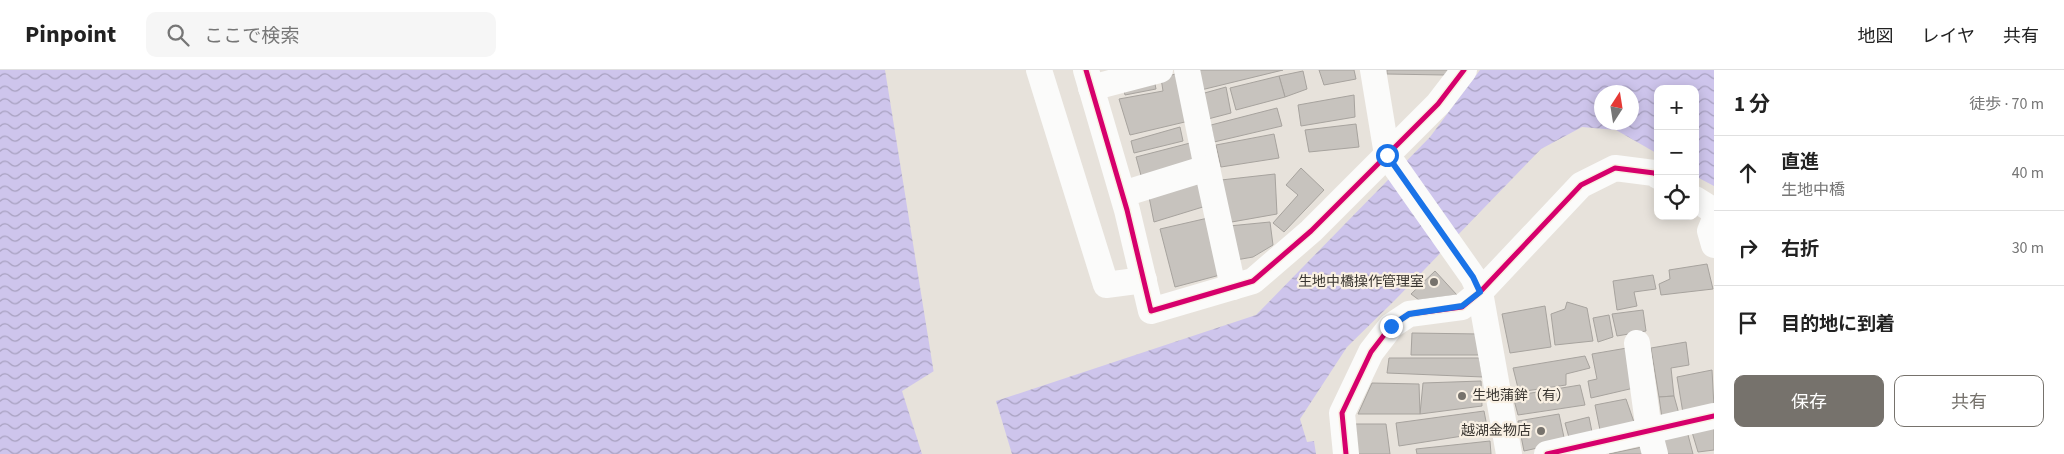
<!DOCTYPE html>
<html lang="ja">
<head>
<meta charset="utf-8">
<style>
  :root { --surface:#fff; --page:#f6f6f6; --text:#222; --muted:#767676; --line:#e0e0e0; --accent:#76726c }
  body { margin:0; font-family:"Source Sans 3","Noto Sans JP",sans-serif; background:var(--page); color:var(--text) }
  .controls { position:absolute; right:15px; top:15px; display:grid; overflow:hidden; border-radius:10px; box-shadow:0 2px 12px #0003 }
  .controls button { width:45px; height:45px; display:grid; place-items:center; padding:0; border:0; border-bottom:1px solid var(--line); background:var(--surface); color:var(--text); font:25px sans-serif }
  .compass { position:absolute; left:1594px; top:15px; width:45px; height:45px; border-radius:50%; background:var(--surface); box-shadow:0 2px 12px #0003; rotate:12deg }
  .stop { position:absolute; width:15px; height:15px; margin:-11px; border:4px solid #1a73e8; border-radius:50%; background:#fff }
  .stop.end { background:#1a73e8; border-color:#fff; box-shadow:0 1px 5px #0008 }
  .list { margin:0; padding:0; list-style:none }
  h2 { display:flex; justify-content:space-between; align-items:center; height:65px; margin:0; padding:0 20px; font-size:21px }
  h2 small { font-size:16px; font-weight:400; color:var(--muted) }
  .list li { display:grid; grid-template-columns:32px 1fr auto; gap:15px; align-items:center; box-sizing:border-box; height:75px; padding:0 20px; border-top:1px solid var(--line) }
  .list b { display:block; font-size:19px; white-space:nowrap }
  .list p { margin:0; font-size:16px; white-space:nowrap; color:var(--muted) }
  .list em { font-size:16px; font-style:normal; color:var(--muted) }
  .actions { display:flex; gap:10px; padding:15px 20px }
  .actions a { flex:1; padding:11px 0; border:1px solid var(--accent); border-radius:10px; text-align:center; font-size:18px; color:var(--accent) }
  .actions .main { background:var(--accent); color:#fff }
  .icon { flex:none; width:28px; height:28px; fill:none; stroke:currentColor; stroke-width:2; stroke-linecap:round; stroke-linejoin:round }
  .map { position:relative; flex:none; width:1714px; height:384px; overflow:hidden }
  header { display:flex; align-items:center; gap:30px; box-sizing:border-box; height:70px; padding:0 25px; background:var(--surface); border-bottom:1px solid var(--line) }
  header strong { font-size:24px }
  nav { display:flex; gap:28px; margin-inline-start:auto; font-size:18px }
  .search { width:350px; height:45px; background:var(--page); display:flex; align-items:center; gap:12px; box-sizing:border-box; padding:0 18px; border-radius:10px; color:var(--muted); font-size:19px }
  main { display:flex }
  aside { flex:1; background:var(--surface) }
  .map>svg:first-child { display:block }
</style>
</head>
<body>
<header>
<strong>Pinpoint</strong>
<div class="search"><svg class="icon" aria-label="search" viewBox="0 0 24 24"><circle cx="10" cy="10" r="6"/><path d="M15 15l6 6"/></svg>ここで検索</div>
<nav><a>地図</a><a>レイヤ</a><a>共有</a></nav>
</header>
<main>
<div class="map">
<svg width="1714" height="384" viewBox="0 0 1714 384">
  <defs>
    <pattern id="water-waves" width="16" height="10" patternUnits="userSpaceOnUse" patternTransform="scale(1.25)"><rect width="16" height="10" fill="#cec5ec"/><path d="M0 5q4-4 8 0t8 0" fill="none" stroke="#a8a1c0"/></pattern>
  </defs>
  <rect width="100%" height="100%" fill="#e7e2db"/>
  <g fill="url(#water-waves)" fill-rule="evenodd">
    <polygon points="0,0 885,0 935,310 963,384 0,384"/>
    <path d="M1480 0H1714V116L1695 106V19H1658V84L1616 60 1582 57 1541 79 1395 230 1347 277 1300 349 1307 372 1314 371 1316 384H1012L996 331 1256 245 1430 67ZM1602 22H1632V52H1602Z"/>
  </g>
  <polygon fill="#e7e2db" points="934,301 965,384 922,384 902,321"/>
  <g fill="#c7c3be" stroke="#a7a39e">
    <polygon points="1198,0 1283,0 1201,20"/>
    <polygon points="1319,0 1354,0 1356,9 1324,15"/>
    <polygon points="1387,0 1449,0 1444,5 1387,4"/>
    <polygon points="1303,1 1307,19 1285,27 1279,6"/>
    <polygon points="1179,3 1189,51 1130,65 1119,29 1163,21 1161,8"/>
    <polygon points="1279,6 1285,27 1236,40 1230,18"/>
    <polygon points="1154,9 1156,19 1125,25 1123,16"/>
    <polygon points="1226,17 1231,43 1208,49 1201,24"/>
    <polygon points="1354,25 1355,47 1301,56 1298,35"/>
    <polygon points="1277,38 1282,56 1214,72 1211,55"/>
    <polygon points="1356,54 1359,77 1309,82 1305,60"/>
    <polygon points="1180,57 1183,71 1134,83 1131,71"/>
    <polygon points="1274,64 1279,88 1221,97 1216,75"/>
    <polygon points="1194,72 1201,95 1142,109 1136,87"/>
    <polygon points="1301,98 1324,120 1284,162 1273,153 1298,125 1286,115"/>
    <polygon points="1275,104 1277,144 1226,153 1221,110"/>
    <polygon points="1200,110 1206,136 1154,152 1148,122"/>
    <polygon points="1208,148 1220,205 1175,217 1160,159"/>
    <polygon points="1270,152 1273,175 1253,187 1236,190 1229,156"/>
    <polygon points="1707,194 1713,219 1661,225 1659,214 1670,209 1669,200"/>
    <polygon points="1435,201 1457,225 1419,230 1411,224"/>
    <polygon points="1653,205 1656,219 1634,222 1637,236 1617,240 1613,211"/>
    <polygon points="1567,232 1587,238 1593,271 1555,275 1551,244 1565,239"/>
    <polygon points="1545,236 1551,277 1510,283 1502,244"/>
    <polygon points="1643,240 1646,261 1617,266 1612,244"/>
    <polygon points="1609,245 1613,267 1598,272 1593,248"/>
    <polygon points="1412,263 1479,264 1480,285 1411,285"/>
    <polygon points="1686,272 1689,295 1671,298 1674,326 1659,327 1651,278"/>
    <polygon points="1627,278 1634,318 1591,328 1588,311 1597,309 1592,284"/>
    <polygon points="1585,286 1590,298 1566,304 1566,315 1519,322 1513,298"/>
    <polygon points="1389,288 1479,288 1483,307 1387,303"/>
    <polygon points="1712,300 1714,337 1683,343 1677,307"/>
    <polygon points="1481,311 1482,336 1420,344 1423,313"/>
    <polygon points="1372,313 1419,314 1420,344 1358,344"/>
    <polygon points="1580,315 1585,335 1518,345 1513,326"/>
    <polygon points="1674,326 1679,344 1662,348 1659,327"/>
    <polygon points="1626,329 1635,355 1600,360 1595,335"/>
    <polygon points="1484,341 1488,362 1399,376 1396,353"/>
    <polygon points="1559,344 1565,372 1524,381 1518,351"/>
    <polygon points="1589,347 1593,367 1570,371 1565,353"/>
    <polygon points="1355,354 1386,354 1390,384 1358,384"/>
    <polygon points="1714,356 1714,380 1698,382 1692,362"/>
    <polygon points="1687,361 1693,384 1665,384 1661,370"/>
    <polygon points="1490,371 1491,384 1417,384 1416,379"/>
    <polygon points="1642,377 1643,384 1609,384"/>
  </g>
  <g fill="none" stroke-linecap="round" stroke-linejoin="round">
    <g stroke="#fbfbfa" stroke-width="26">
      <polyline points="1039,0 1106,215 1144,210"/>
      <polyline points="1086,0 1127,140 1151,241 1253,211 1311,161 1438,34 1464,0"/>
      <polyline points="1187,0 1207,98"/>
      <polyline points="1373,0 1387,85 1473,207 1480,222 1509,384"/>
      <polyline points="1091,18 1160,0"/>
      <polyline points="1123,124 1207,98 1233,217"/>
      <polyline points="1695,129 1714,141"/>
      <polyline points="1714,151 1710,161 1714,175"/>
      <polyline points="1637,273 1649,361 1655,384"/>
      <polyline points="1346,384 1342,343 1371,282 1391,256 1409,244 1462,237 1480,222 1581,115 1615,98 1654,103 1658,106"/>
      <polyline points="1547,384 1714,346"/>
    </g>
    <defs>
      <g id="cycleway">
        <polyline points="1086,0 1127,140 1151,241 1253,211 1311,161 1438,34 1464,0"/>
        <polyline points="1346,384 1342,343 1371,282 1391,256 1409,244 1462,237 1480,222 1581,115 1615,98 1654,103 1658,106"/>
        <polyline points="1547,384 1714,346"/>
      </g>
    </defs>
    <use href="#cycleway" stroke="#f9f0e3" stroke-width="8"/>
    <use href="#cycleway" stroke="#d6006c" stroke-width="5"/>
  </g>
  <g fill="none" stroke-linecap="round" stroke-linejoin="round">
    <polyline stroke="#1a73e8" stroke-width="6" points="1387,85 1473,207 1480,222 1462,236 1409,244 1391,256"/>
  </g>
  <g fill="#76726c" stroke="#f9f0e3" stroke-width="2">
    <circle cx="1434" cy="212" r="5"/>
    <circle cx="1462" cy="326" r="5"/>
    <circle cx="1541" cy="361" r="5"/>
  </g>
  <g text-anchor="middle" dominant-baseline="central" stroke-width="4.5" stroke-linejoin="round" paint-order="stroke">
    <g font-size="14" fill="#393530" stroke="#f9f0e3" text-anchor="end">
      <text x="1424" y="212">生地中橋操作管理室</text>
      <text x="1472" y="326" text-anchor="start">生地蒲鉾（有）</text>
      <text x="1531" y="361">越湖金物店</text>
    </g>
  </g>
</svg>
<div class="controls">
<button>+</button>
<button>−</button>
<button><svg class="icon" aria-label="locate" viewBox="0 0 24 24"><circle cx="12" cy="12" r="6"/><path d="M12 2v4M12 18v4M2 12h4M18 12h4"/></svg></button>
</div>
<svg class="compass" viewBox="-18 -18 36 36"><path d="M0-13l5 13h-10z" fill="#e53935"/><path d="M0 13l5-13h-10z" fill="#767676"/></svg>
<div class="stop" style="left:1387px;top:85px"></div>
<div class="stop end" style="left:1391px;top:256px"></div>
</div>
<aside>
<h2>1 分<small>徒歩 · 70 m</small></h2>
<ul class="list">
<li><svg class="icon" aria-label="ahead" viewBox="0 0 24 24"><path d="M12 20V5M6 11l6-6 6 6"/></svg><div><b>直進</b><p>生地中橋</p></div><em>40 m</em></li>
<li><svg class="icon" aria-label="right" viewBox="0 0 24 24"><path d="M7 20v-9h11M14 6l5 5-5 5"/></svg><div><b>右折</b></div><em>30 m</em></li>
<li><svg class="icon" aria-label="arrive" viewBox="0 0 24 24"><path d="M6 21V4h12l-3 4 3 4H6"/></svg><div><b>目的地に到着</b></div></li>
</ul>
<div class="actions"><a class="main">保存</a><a>共有</a></div>
</aside>
</main>
</body>
</html>
